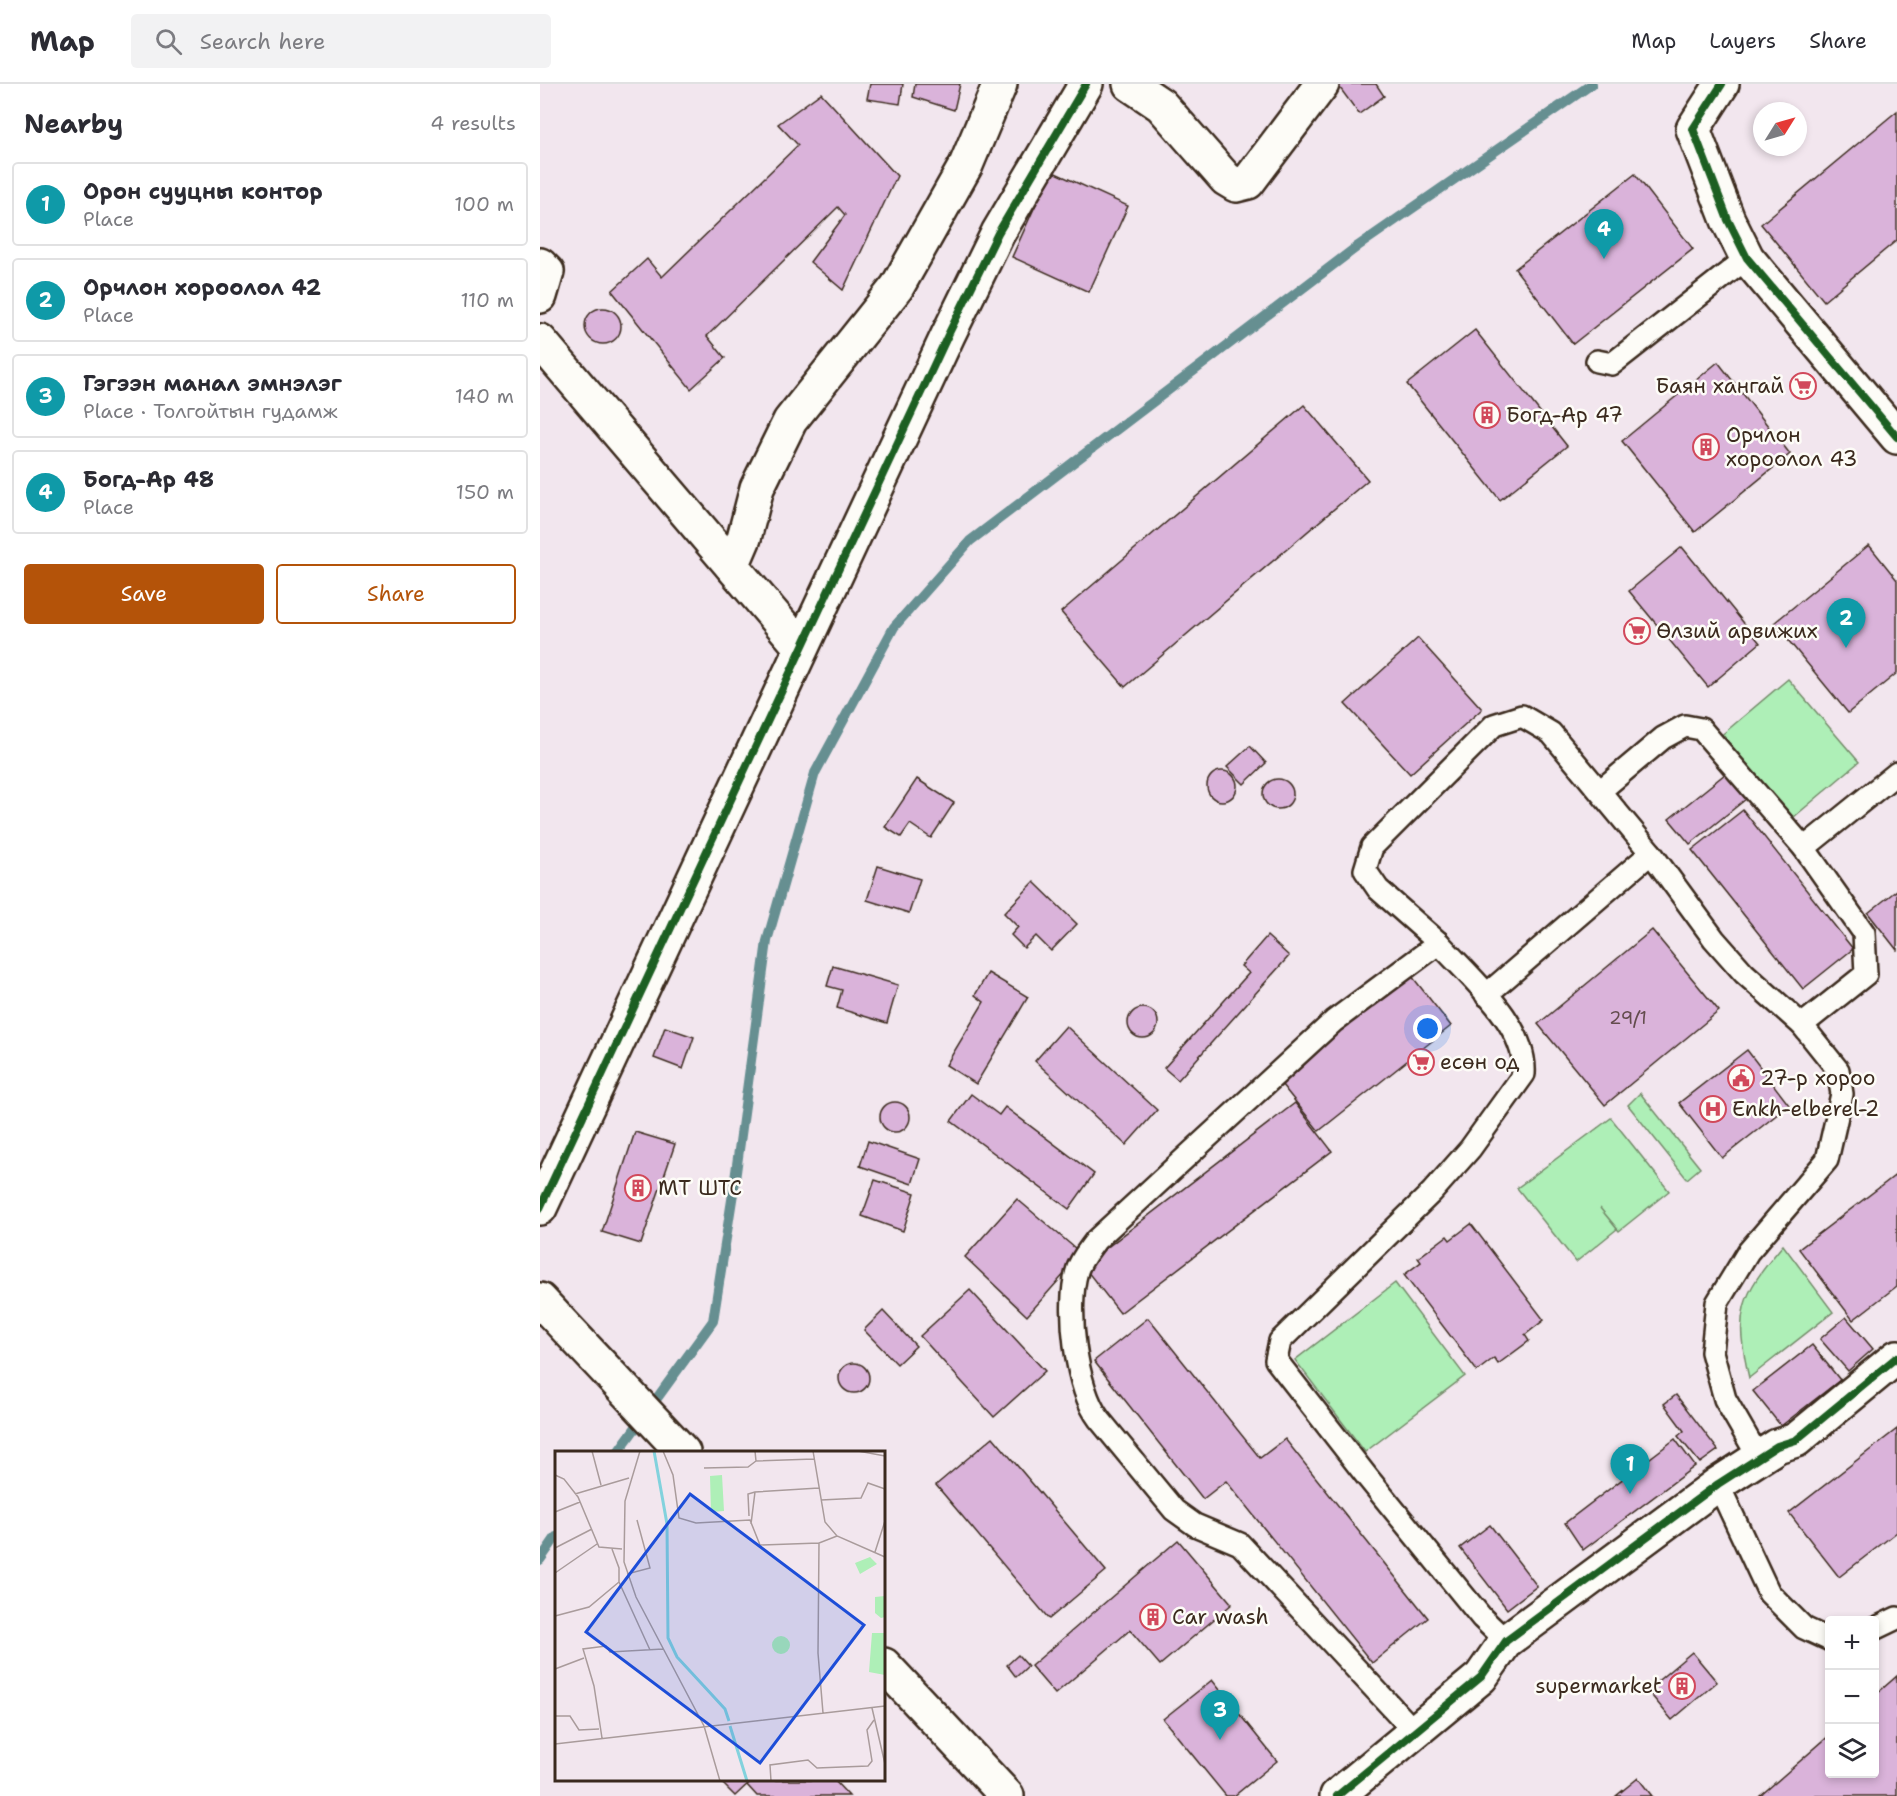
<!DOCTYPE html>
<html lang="en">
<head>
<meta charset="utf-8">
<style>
  :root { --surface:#fff; --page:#f2f2f3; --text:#2b2b33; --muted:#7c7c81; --line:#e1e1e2; --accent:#b45309 }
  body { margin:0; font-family:"Shantell Sans",sans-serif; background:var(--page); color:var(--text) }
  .controls { position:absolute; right:18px; bottom:18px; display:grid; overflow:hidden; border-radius:6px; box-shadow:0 3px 9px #0003 }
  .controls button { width:54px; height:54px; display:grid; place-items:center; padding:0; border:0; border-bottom:2px solid var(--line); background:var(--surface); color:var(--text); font:30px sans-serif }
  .compass { position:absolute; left:1213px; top:18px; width:54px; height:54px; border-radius:50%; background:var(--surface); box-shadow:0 3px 9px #0003; rotate:53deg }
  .you { position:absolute; left:888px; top:945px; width:21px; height:21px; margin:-15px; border:4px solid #fff; border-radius:50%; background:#1a73e8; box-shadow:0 0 0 9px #1a73e833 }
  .badge { display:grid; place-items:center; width:39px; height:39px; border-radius:50%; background:var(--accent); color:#fff; font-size:20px; font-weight:700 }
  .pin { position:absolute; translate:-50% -50px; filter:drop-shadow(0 2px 3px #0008) }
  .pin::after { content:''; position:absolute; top:32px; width:21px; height:18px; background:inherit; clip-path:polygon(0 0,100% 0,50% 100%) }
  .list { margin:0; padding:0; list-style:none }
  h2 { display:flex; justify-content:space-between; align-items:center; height:78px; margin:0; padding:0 24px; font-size:26px }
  h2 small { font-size:20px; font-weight:400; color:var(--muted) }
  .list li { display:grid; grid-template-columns:39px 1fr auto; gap:18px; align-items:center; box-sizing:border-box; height:84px; margin:0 12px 12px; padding:0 12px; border:2px solid var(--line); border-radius:6px }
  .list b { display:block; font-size:22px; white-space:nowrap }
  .list p { margin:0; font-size:20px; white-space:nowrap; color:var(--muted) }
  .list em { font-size:20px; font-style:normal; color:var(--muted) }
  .actions { display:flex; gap:12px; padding:18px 24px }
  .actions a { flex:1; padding:14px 0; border:2px solid var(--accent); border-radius:6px; text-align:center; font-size:21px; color:var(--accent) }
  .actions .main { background:var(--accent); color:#fff }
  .icon { flex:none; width:33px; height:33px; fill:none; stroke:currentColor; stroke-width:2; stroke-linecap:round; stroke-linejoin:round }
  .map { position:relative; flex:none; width:1357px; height:1712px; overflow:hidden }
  header { display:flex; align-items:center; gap:36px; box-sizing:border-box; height:84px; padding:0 30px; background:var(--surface); border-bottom:2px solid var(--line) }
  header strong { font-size:28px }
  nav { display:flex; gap:33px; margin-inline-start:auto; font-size:21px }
  .search { width:420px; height:54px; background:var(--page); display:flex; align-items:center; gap:15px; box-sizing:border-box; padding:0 21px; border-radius:6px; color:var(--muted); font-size:22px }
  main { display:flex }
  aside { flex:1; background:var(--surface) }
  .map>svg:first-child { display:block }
</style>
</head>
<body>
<header>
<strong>Map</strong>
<div class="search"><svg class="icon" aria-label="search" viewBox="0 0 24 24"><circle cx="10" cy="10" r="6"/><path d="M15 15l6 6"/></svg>Search here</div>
<nav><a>Map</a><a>Layers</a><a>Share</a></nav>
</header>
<main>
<aside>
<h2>Nearby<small>4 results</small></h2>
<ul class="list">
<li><span class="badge" style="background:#0f9aa8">1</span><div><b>Орон сууцны контор</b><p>Place</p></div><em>100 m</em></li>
<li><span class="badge" style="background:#0f9aa8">2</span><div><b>Орчлон хороолол 42</b><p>Place</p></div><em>110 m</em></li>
<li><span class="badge" style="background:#0f9aa8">3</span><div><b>Гэгээн манал эмнэлэг</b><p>Place · Толгойтын гудамж</p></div><em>140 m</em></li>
<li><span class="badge" style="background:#0f9aa8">4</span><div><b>Богд-Ар 48</b><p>Place</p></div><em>150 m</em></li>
</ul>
<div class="actions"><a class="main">Save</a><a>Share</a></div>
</aside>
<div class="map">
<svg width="1357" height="1712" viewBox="0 0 1357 1712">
  <rect width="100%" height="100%" fill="#f2e6ee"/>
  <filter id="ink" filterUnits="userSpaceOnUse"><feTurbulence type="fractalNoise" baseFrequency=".0167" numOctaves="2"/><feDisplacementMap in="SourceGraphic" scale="12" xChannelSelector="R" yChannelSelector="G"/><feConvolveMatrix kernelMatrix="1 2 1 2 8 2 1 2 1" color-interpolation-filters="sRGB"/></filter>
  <g filter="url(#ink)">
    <g fill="#aeefb7" stroke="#748c6a" stroke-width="1.5">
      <polygon points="1248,595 1319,678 1248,738 1178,654"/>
      <polygon points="1100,1009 1160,1084 1147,1095 1088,1021"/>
      <polygon points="1071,1034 1129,1107 1079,1147 1060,1124 1077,1145 1036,1178 977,1104"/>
      <path d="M1243 1161 1293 1228 1209 1294C1194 1229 1200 1212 1243 1161Z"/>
      <polygon points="855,1199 925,1292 825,1368 755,1276"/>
    </g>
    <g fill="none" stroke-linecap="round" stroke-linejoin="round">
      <g stroke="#668f91" stroke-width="10">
        <polyline points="78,1368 173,1237 194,1103 227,857 275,689 354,543 430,457 818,162 1052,0"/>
        <polyline points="0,1476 16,1453"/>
      </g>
    </g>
    <g fill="#dab3da" stroke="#3b2a1e" stroke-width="1.5">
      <polygon points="330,0 363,0 360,20 327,15"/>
      <polygon points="375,0 420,0 414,26 373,13"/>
      <polygon points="797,0 836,0 844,12 819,30"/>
      <polygon points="281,9 357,92 303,206 270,178 305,131 298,123 167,252 185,274 151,305 72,207 107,175 122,193 258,61 238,40"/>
      <polygon points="1357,27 1357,156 1284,217 1221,140"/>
      <polygon points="511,87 588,122 549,208 472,173"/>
      <polygon points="1095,90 1153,165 1033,260 975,185"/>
      <circle cx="63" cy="242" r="18"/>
      <polygon points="935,246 1027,362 960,416 867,300"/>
      <polygon points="1178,278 1250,370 1155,448 1082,357"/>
      <polygon points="764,321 828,396 585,603 521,528"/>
      <polygon points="1329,461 1357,496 1357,589 1308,629 1234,539"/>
      <polygon points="1142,463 1220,559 1168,603 1089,507"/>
      <polygon points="878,554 942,625 870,690 805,620"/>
      <polygon points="710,662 726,679 704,700 687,683"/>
      <circle cx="682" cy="702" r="15"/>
      <polygon points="1185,690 1206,715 1150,760 1129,735"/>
      <circle cx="738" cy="710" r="15"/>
      <polygon points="377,695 414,719 391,754 370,740 361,753 345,743"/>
      <polygon points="1203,726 1313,865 1263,905 1152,766"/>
      <polygon points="338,782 380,795 369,829 327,816"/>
      <polygon points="494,798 537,840 511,867 496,852 484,864 471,851 478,843 464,829"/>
      <polygon points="1357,806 1357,866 1328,829"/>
      <polygon points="1112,846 1179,927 1065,1021 998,940"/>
      <polygon points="727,852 749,872 638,996 624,984 709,889 701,882"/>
      <polygon points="293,882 358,901 347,939 297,924 302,906 287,902"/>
      <polygon points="448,889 488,913 436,1000 406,981 444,918 435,911"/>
      <polygon points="871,891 911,942 779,1047 738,996"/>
      <circle cx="603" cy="939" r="15"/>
      <polygon points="526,942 617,1026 586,1061 495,977"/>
      <polygon points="125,943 154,953 143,985 114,974"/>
      <polygon points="1207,966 1249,1021 1182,1074 1139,1019"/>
      <polygon points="431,1010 459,1031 465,1023 554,1090 529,1125 411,1037"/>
      <circle cx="355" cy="1033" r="15"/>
      <polygon points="755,1019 792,1067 580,1229 543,1182"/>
      <polygon points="95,1048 135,1060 101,1160 62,1148"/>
      <polygon points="328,1057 380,1075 372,1100 320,1082"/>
      <polygon points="1357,1090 1357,1202 1313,1236 1259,1165"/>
      <polygon points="335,1096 375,1109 363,1147 322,1132"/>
      <polygon points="477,1115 542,1170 487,1232 425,1173"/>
      <polygon points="931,1140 1004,1236 985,1251 989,1257 958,1280 954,1274 937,1287 864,1191 881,1178 878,1174 907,1152 910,1156"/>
      <polygon points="430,1206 505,1287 454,1333 380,1252"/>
      <polygon points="343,1227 376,1262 357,1280 324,1246"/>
      <polygon points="1306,1233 1333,1265 1308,1287 1280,1255"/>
      <polygon points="608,1234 720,1374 745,1355 888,1534 832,1579 686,1397 663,1415 554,1277"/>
      <polygon points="1272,1261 1300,1296 1241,1342 1213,1307"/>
      <circle cx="314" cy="1294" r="15"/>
      <polygon points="1136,1311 1178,1366 1160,1379 1138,1352 1144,1347 1124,1320"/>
      <polygon points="1357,1345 1357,1448 1299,1493 1249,1429"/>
      <polygon points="453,1353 566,1487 509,1535 396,1401"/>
      <polygon points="1135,1355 1155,1382 1043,1466 1025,1439"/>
      <polygon points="950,1441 997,1502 967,1525 920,1464"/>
      <polygon points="638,1456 692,1520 620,1581 590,1546 515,1610 491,1582"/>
      <polygon points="1152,1568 1177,1598 1132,1636 1107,1606"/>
      <polygon points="478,1571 488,1582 476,1593 467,1581"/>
      <polygon points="1357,1592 1357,1712 1220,1712 1290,1651 1290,1690 1334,1690 1334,1612"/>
      <polygon points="672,1596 737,1677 694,1712 686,1712 623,1635"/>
      <polygon points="1098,1694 1112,1712 1076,1712"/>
      <polygon points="179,1696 212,1696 195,1712"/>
      <polygon points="213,1696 294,1696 309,1712 217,1712 207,1701"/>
    </g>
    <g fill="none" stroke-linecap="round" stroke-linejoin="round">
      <defs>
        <g id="lane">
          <polyline points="1057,277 1072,280 1207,174"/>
          <polyline points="1060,707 1123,654 1145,642 1161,645 1264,764 1324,849 1326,890 1262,941"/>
          <polyline points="1264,764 1357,689"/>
          <polyline points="899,859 838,805 825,786 832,763 954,641 982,632 1011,649 1111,769 1174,855 1204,889 1262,941 1298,986 1302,1010 1287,1076 1208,1168 1177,1219 1172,1268 1185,1315 1219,1374"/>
          <polyline points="946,911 1111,769"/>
          <polyline points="1178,1400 1229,1509 1264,1544 1290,1556"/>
          <polyline points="1334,1545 1357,1534"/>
          <path d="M873 1646 700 1460 655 1441 634 1426 559 1335C536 1305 526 1223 537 1187 540 1176 549 1166 556 1156L794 937 899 859C930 894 987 940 984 990L930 1065 892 1108 740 1257 736 1276 828 1394 942 1534 966 1557"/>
        </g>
        <g id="street">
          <polyline points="590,0 621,21 686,95 696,101 708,98 782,0"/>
          <polyline points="1182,0 1153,45 1188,136 1207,174 1357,353"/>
          <polyline points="0,181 7,188 0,212"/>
          <polyline points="0,257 260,562"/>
          <polyline points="192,482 204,454 217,404 250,337 357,203 426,81 460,0"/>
          <polyline points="797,1712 941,1593 966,1557 1178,1400 1237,1362 1256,1356 1357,1273"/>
        </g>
        <g id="secondary">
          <polyline points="0,1124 408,251 458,149 546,0"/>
          <polyline points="0,1216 143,1368"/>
          <polyline points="344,1581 467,1712"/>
        </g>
      </defs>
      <use href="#lane" stroke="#3b2a1e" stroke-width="26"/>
      <use href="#street" stroke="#3b2a1e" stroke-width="38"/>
      <use href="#secondary" stroke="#3b2a1e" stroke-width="38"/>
      <use href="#lane" stroke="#fdfcf7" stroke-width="21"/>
      <use href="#street" stroke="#fdfcf7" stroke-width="33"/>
      <use href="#secondary" stroke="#fdfcf7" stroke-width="33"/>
      <defs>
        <g id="cycleway">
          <polyline points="1182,0 1153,45 1188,136 1207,174 1357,353"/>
          <polyline points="0,1124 408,251 458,149 546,0"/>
          <polyline points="797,1712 941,1593 966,1557 1178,1400 1237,1362 1256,1356 1357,1273"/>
        </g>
      </defs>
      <use href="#cycleway" stroke="#fdfcf7" stroke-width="11"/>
      <use href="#cycleway" stroke="#1b5e20" stroke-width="8"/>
    </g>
  </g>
  <defs>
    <symbol id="supermarket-ring" viewBox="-11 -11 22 22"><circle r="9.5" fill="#fdfcf7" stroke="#d1495b" stroke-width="1.5"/><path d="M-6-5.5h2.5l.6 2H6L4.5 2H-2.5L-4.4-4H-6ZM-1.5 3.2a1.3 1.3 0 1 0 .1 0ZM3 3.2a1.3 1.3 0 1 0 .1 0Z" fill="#d1495b"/></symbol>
    <symbol id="building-ring" viewBox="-11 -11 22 22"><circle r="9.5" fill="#fdfcf7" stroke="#d1495b" stroke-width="1.5"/><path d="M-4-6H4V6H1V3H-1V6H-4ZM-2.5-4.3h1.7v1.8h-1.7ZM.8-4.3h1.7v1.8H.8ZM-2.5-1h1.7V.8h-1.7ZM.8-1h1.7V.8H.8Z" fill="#d1495b"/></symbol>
    <symbol id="civic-ring" viewBox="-11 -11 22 22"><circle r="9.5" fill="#fdfcf7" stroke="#d1495b" stroke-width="1.5"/><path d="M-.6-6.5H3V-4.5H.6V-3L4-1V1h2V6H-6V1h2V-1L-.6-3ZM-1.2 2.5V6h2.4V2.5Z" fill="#d1495b"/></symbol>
    <symbol id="hospital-ring" viewBox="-11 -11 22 22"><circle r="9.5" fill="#fdfcf7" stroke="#d1495b" stroke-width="1.5"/><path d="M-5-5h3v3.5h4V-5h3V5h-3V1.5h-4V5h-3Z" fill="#d1495b"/></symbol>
  </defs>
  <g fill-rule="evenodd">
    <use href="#supermarket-ring" x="1248" y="287" width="30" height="30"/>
    <use href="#building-ring" x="932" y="316" width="30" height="30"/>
    <use href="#building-ring" x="1151" y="348" width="30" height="30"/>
    <use href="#supermarket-ring" x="1082" y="532" width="30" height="30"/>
    <use href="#supermarket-ring" x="866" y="963" width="30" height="30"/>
    <use href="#civic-ring" x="1186" y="979" width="30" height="30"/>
    <use href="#hospital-ring" x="1158" y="1010" width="30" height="30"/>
    <use href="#building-ring" x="83" y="1089" width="30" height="30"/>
    <use href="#building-ring" x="598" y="1518" width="30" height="30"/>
    <use href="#building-ring" x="1127" y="1587" width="30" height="30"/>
  </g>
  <g text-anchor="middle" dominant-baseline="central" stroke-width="5" stroke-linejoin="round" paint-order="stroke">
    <g font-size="18" fill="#634c4d">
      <text x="1088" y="934">29/1</text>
    </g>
    <g font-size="21" fill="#3b2a1e" stroke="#fdfcf7" text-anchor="start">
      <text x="1244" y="302" text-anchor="end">Баян хангай</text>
      <text x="966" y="331">Богд-Ар 47</text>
      <text x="1186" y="351">Орчлон<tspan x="1186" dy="24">хороолол 43</tspan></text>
      <text x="1116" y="547">Өлзий арвижих</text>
      <text x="900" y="978">есөн од</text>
      <text x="1220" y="994">27-р хороо</text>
      <text x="1192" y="1025">Enkh-elberel-2</text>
      <text x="118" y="1104">MТ ШТС</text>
      <text x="632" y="1533">Car wash</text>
      <text x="1122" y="1602" text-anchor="end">supermarket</text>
    </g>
  </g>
  <g transform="translate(15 1367)">
    <rect width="330" height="330" fill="#f2e6ee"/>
    <path d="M167 24 169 60 156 61 155 25ZM315 106 322 113 305 123 300 112ZM330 145V166L326 167 320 162V146ZM317 182H330V224L314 221ZM217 194a9 9 0 1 1 18 0a9 9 0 1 1-18 0Z" fill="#aeefb7"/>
    <path fill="none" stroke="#82d2dd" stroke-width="3" d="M99 0 112 73 113 187 122 206 170 258 174 270M175 275 192 330"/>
    <path fill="none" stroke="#a99b9b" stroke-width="1.5" d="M37 0 46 34M85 0 70 50 69 111 81 146 149 275 165 330M108 0 118 24 124 67 141 72 195 69 205 94 264 92M200 0 201 10 259 8M258 0 270 71 282 85 330 106M303 0 330 5M149 17 193 16 201 10M0 24 9 28 23 46 44 96 67 98M20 43 74 27M266 49 306 47 313 32 330 38M0 61 25 51M194 65 193 43 200 41M196 73 200 41 264 37M0 97 37 78M320 101 330 70M0 122 42 93M72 123 95 117 82 69M64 131 95 199M0 165 34 156 64 131V117L57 98M0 218 29 207M317 257 330 313M268 262 263 202 264 92 282 85M0 265H15L24 279 44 278M47 287 39 235 28 198 51 195 55 201 108 198M0 293 330 255M216 330 215 314 253 309 262 317 313 315 317 310 312 279 319 269"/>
    <path fill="#1d4ed8" fill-opacity="0.15" stroke="#1d4ed8" stroke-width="3" d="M135 43 309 174 205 312 31 181Z"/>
    <rect width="330" height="330" fill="none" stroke="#3b2a1e" stroke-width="3"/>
  </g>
</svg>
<div class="controls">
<button>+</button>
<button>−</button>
<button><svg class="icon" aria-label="layers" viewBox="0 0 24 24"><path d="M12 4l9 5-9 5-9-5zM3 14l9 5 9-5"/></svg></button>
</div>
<svg class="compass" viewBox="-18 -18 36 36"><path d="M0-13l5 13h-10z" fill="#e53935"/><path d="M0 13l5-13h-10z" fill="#7c7c81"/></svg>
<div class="you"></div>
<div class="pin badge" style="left:1090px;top:1410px;background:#0f9aa8">1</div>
<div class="pin badge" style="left:1306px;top:564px;background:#0f9aa8">2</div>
<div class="pin badge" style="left:680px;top:1656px;background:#0f9aa8">3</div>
<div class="pin badge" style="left:1064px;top:175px;background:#0f9aa8">4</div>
</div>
</main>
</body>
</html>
